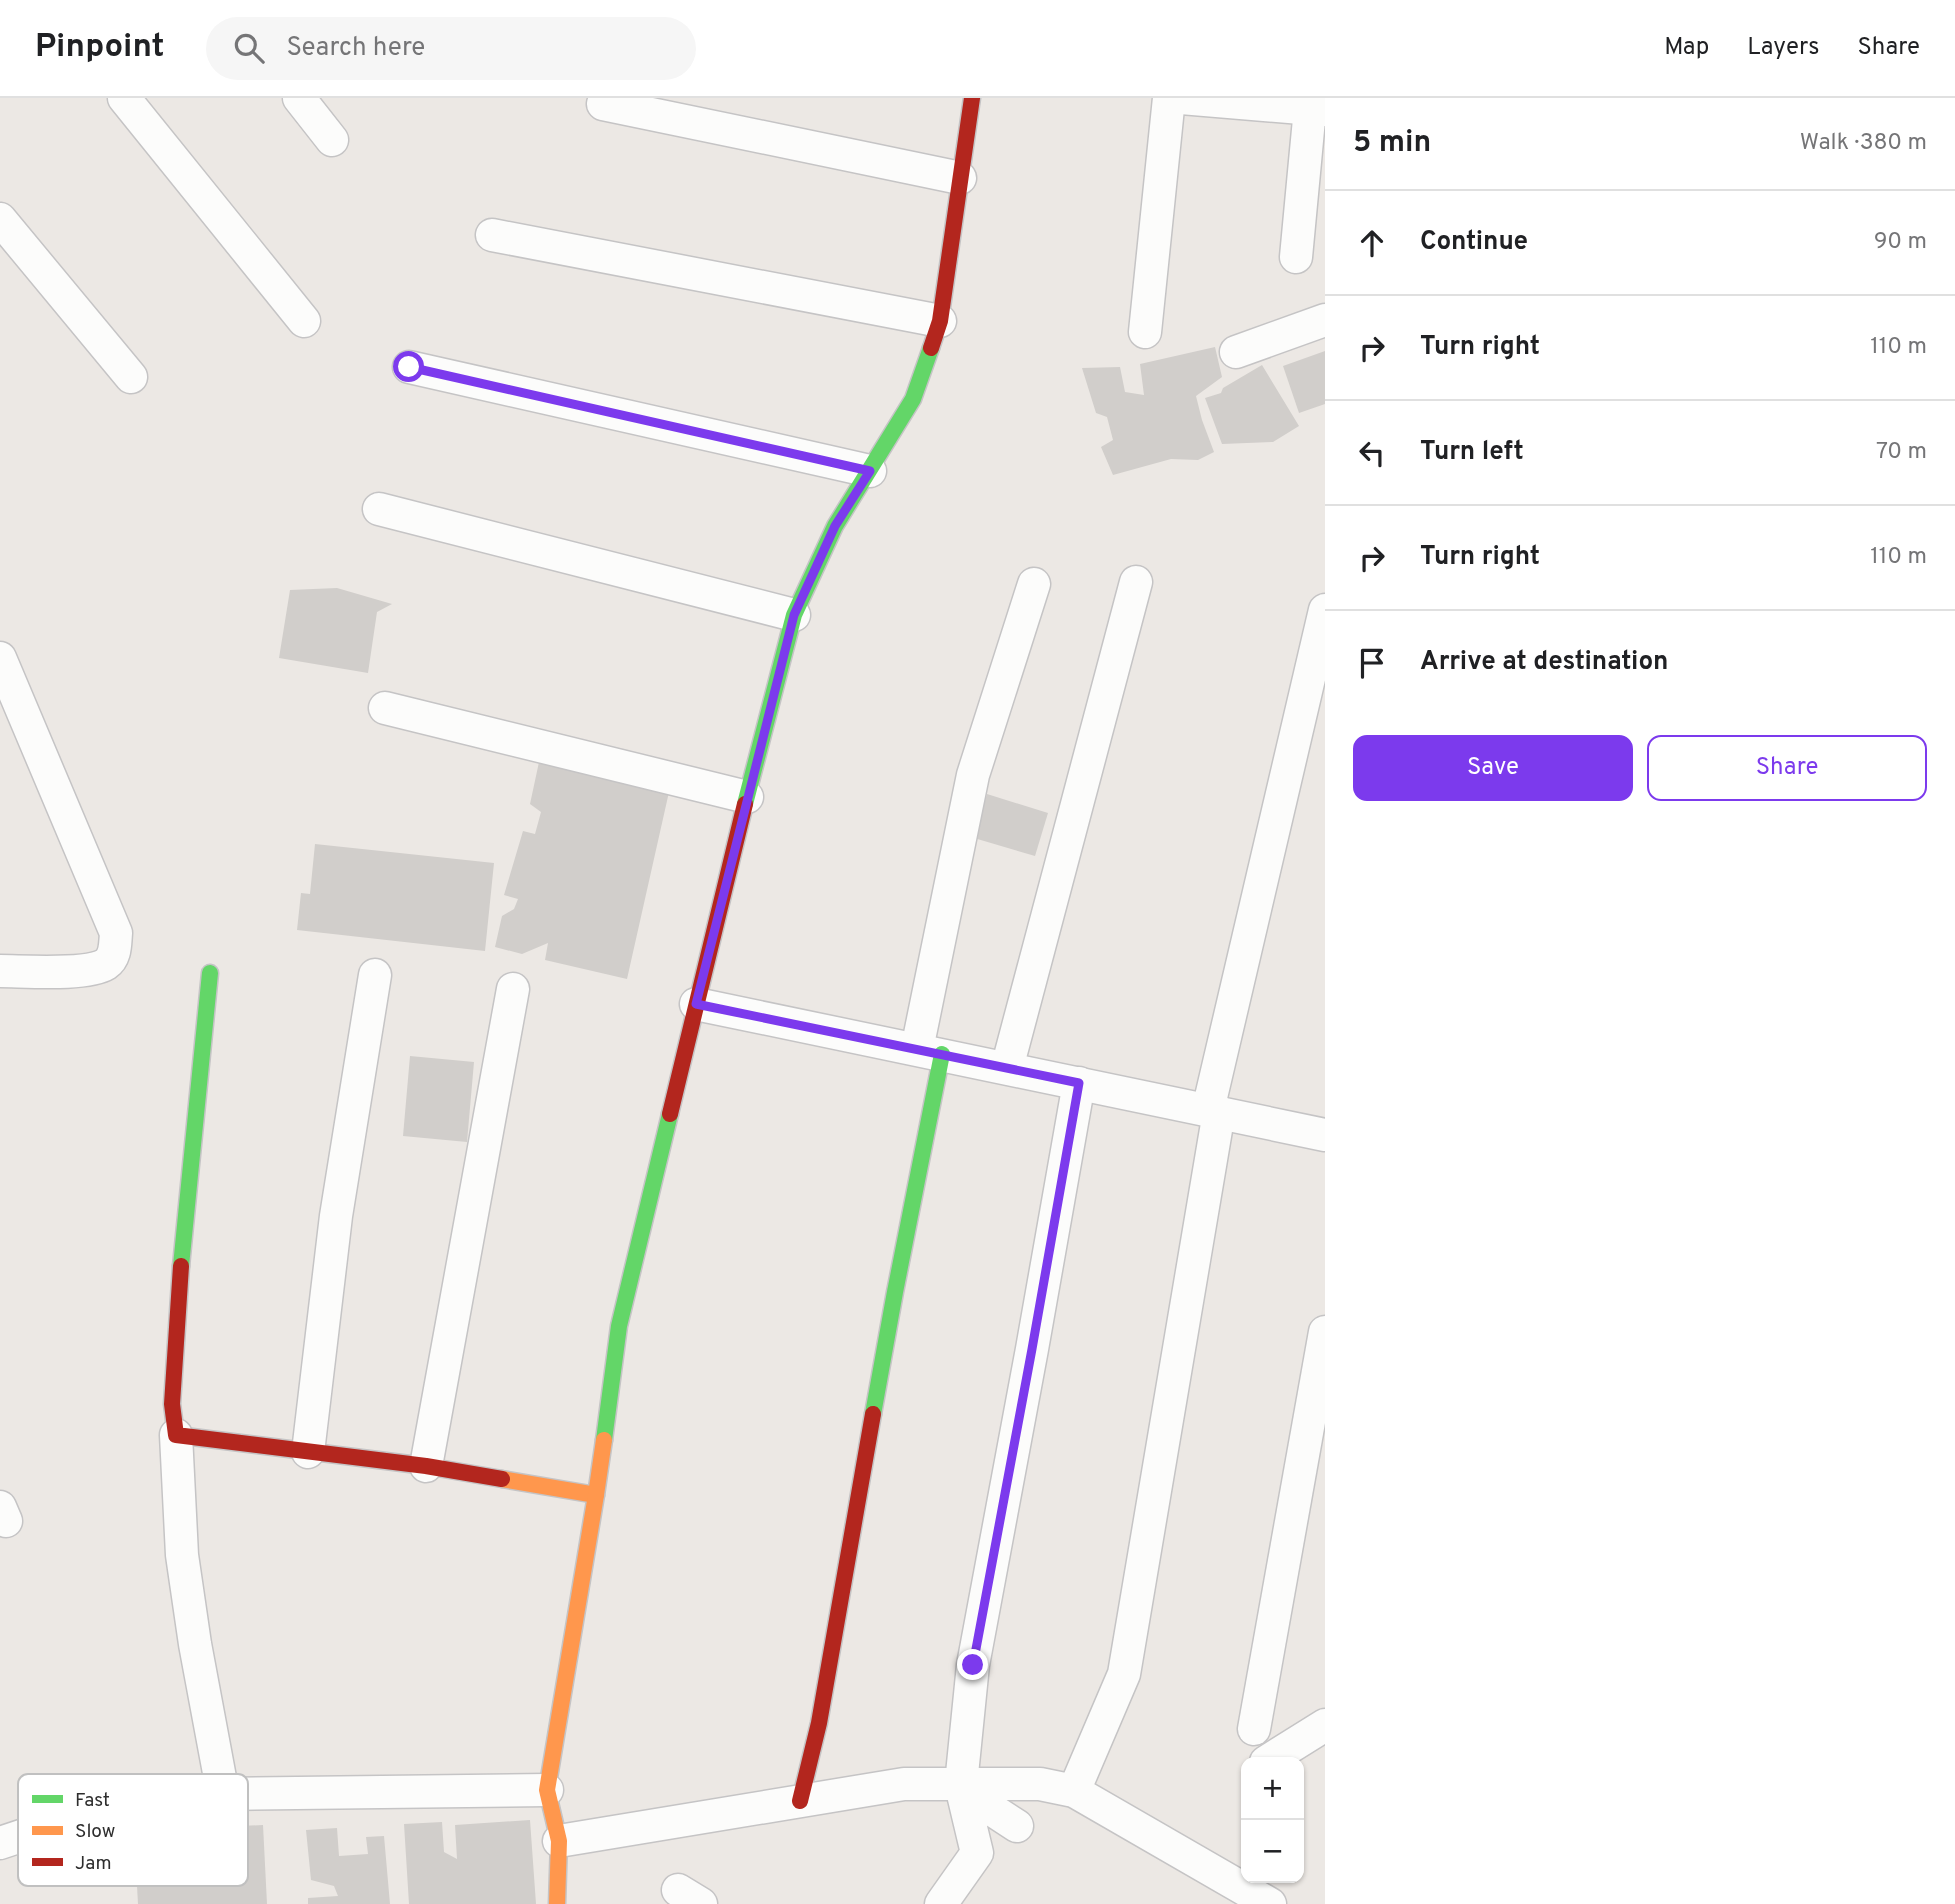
<!DOCTYPE html>
<html lang="en">
<head>
<meta charset="utf-8">
<style>
  :root { --surface:#fff; --page:#f6f6f6; --text:#202124; --muted:#757577; --line:#e0e0e0; --accent:#7c3aed }
  body { margin:0; font-family:Overpass,sans-serif; background:var(--page); color:var(--text) }
  .controls { position:absolute; right:21px; bottom:21px; display:grid; overflow:hidden; border-radius:14px; box-shadow:0 2px 5px #0004 }
  .controls button { width:63px; height:63px; display:grid; place-items:center; padding:0; border:0; border-bottom:2px solid var(--line); background:var(--surface); color:var(--text); font:35px sans-serif }
  .stop { position:absolute; width:21px; height:21px; margin:-16px; border:5px solid #7c3aed; border-radius:50%; background:#fff }
  .stop.end { background:#7c3aed; border-color:#fff; box-shadow:0 2px 7px #0008 }
  .list { margin:0; padding:0; list-style:none }
  h2 { display:flex; justify-content:space-between; align-items:center; height:91px; margin:0; padding:0 28px; font-size:30px }
  h2 small { font-size:23px; font-weight:400; color:var(--muted) }
  .list li { display:grid; grid-template-columns:46px 1fr auto; gap:21px; align-items:center; box-sizing:border-box; height:105px; padding:0 28px; border-top:2px solid var(--line) }
  .list b { display:block; font-size:26px; white-space:nowrap }
  .list em { font-size:23px; font-style:normal; color:var(--muted) }
  .actions { display:flex; gap:14px; padding:21px 28px }
  .actions a { flex:1; padding:16px 0; border:2px solid var(--accent); border-radius:14px; text-align:center; font-size:24px; color:var(--accent) }
  .actions .main { background:var(--accent); color:#fff }
  .icon { flex:none; width:38px; height:38px; fill:none; stroke:currentColor; stroke-width:2; stroke-linecap:round; stroke-linejoin:round }
  .map { position:relative; flex:none; width:1325px; height:1806px; overflow:hidden }
  header { display:flex; align-items:center; gap:42px; box-sizing:border-box; height:98px; padding:0 35px; background:var(--surface); border-bottom:2px solid var(--line) }
  header strong { font-size:33px }
  nav { display:flex; gap:38px; margin-inline-start:auto; font-size:24px }
  .search { width:490px; height:63px; background:var(--page); display:flex; align-items:center; gap:18px; box-sizing:border-box; padding:0 24px; border-radius:38px; color:var(--muted); font-size:26px }
  main { display:flex }
  aside { flex:1; background:var(--surface) }
  .map>svg:first-child { display:block }
</style>
</head>
<body>
<header>
<strong>Pinpoint</strong>
<div class="search"><svg class="icon" aria-label="search" viewBox="0 0 24 24"><circle cx="10" cy="10" r="6"/><path d="M15 15l6 6"/></svg>Search here</div>
<nav><a>Map</a><a>Layers</a><a>Share</a></nav>
</header>
<main>
<div class="map">
<svg width="1325" height="1806" viewBox="0 0 1325 1806">
  <rect width="100%" height="100%" fill="#ece8e4"/>
  <g fill="#d1cecb">
    <polygon points="1215,249 1222,279 1196,298 1202,322 1214,354 1198,362 1171,361 1113,377 1101,349 1113,342 1107,319 1096,315 1082,270 1120,269 1125,294 1144,297 1140,266"/>
    <polygon points="1325,253 1325,306 1299,315 1283,268"/>
    <polygon points="1262,267 1299,328 1273,344 1222,346 1205,300 1221,295 1223,290"/>
    <polygon points="337,490 392,506 377,514 368,575 279,560 290,492"/>
    <polygon points="539,664 669,694 627,881 545,862 548,845 522,856 495,849 502,818 514,811 518,801 504,797 523,733 535,736 541,714 530,706"/>
    <polygon points="987,696 1048,715 1035,758 974,740"/>
    <polygon points="315,746 494,765 485,853 297,832 301,795 310,796"/>
    <polygon points="410,958 474,964 467,1044 403,1038"/>
    <polygon points="530,1722 536,1806 409,1806 404,1726 442,1724 444,1754 457,1761 455,1727"/>
    <polygon points="263,1727 267,1806 138,1806 134,1733"/>
    <polygon points="337,1730 339,1758 368,1756 366,1739 384,1738 390,1806 308,1806 308,1800 338,1798 334,1788 311,1782 306,1732"/>
  </g>
  <g fill="none" stroke-linecap="round" stroke-linejoin="round">
    <defs>
      <g id="street">
        <polyline points="124,0 304,223"/>
        <polyline points="299,0 332,42"/>
        <polyline points="1181,0 1325,12"/>
        <polyline points="603,6 960,80"/>
        <polyline points="0,121 131,279"/>
        <polyline points="492,137 940,223"/>
        <polyline points="1296,159 1311,0"/>
        <polyline points="1145,234 1169,0"/>
        <polyline points="1236,254 1325,222"/>
        <polyline points="409,269 870,373"/>
        <polyline points="379,411 794,517"/>
        <path d="M0 560 116 835C115 846 116 859 106 866 87 878 24 873 0 873"/>
        <polyline points="385,610 747,699"/>
        <polyline points="696,906 1325,1037"/>
        <polyline points="917,951 973,677 1034,486"/>
        <polyline points="1007,970 1136,484"/>
        <polyline points="1208,1012 1325,512"/>
        <polyline points="176,1337 182,1457 195,1546 223,1696"/>
        <polyline points="308,1354 336,1118 375,877"/>
        <polyline points="426,1368 513,891"/>
        <polyline points="0,1409 6,1423"/>
        <polyline points="1254,1631 1325,1234"/>
        <polyline points="1266,1664 1325,1627"/>
        <polyline points="961,1686 973,1567 1032,1251 1079,985"/>
        <polyline points="1074,1693 1124,1576 1219,1014"/>
        <polyline points="559,1743 904,1686 1040,1686 1074,1693 1270,1806"/>
        <polyline points="0,1745 129,1702 223,1696 547,1692"/>
        <polyline points="678,1792 701,1806"/>
        <polyline points="941,1806 977,1755 962,1692 1017,1728"/>
      </g>
      <g id="fast">
        <polyline points="745,706 794,517 835,428 913,301 931,250"/>
        <polyline points="181,1168 210,875"/>
        <polyline points="873,1316 895,1194 942,956"/>
        <polyline points="604,1342 619,1228 670,1016"/>
      </g>
      <g id="slow">
        <polyline points="502,1381 596,1397"/>
        <polyline points="557,1806 559,1743 547,1692 596,1397 604,1342"/>
      </g>
      <g id="jam">
        <polyline points="931,250 940,223 972,0"/>
        <polyline points="670,1016 745,706"/>
        <polyline points="181,1168 172,1306 176,1337 426,1368 502,1381"/>
        <polyline points="800,1703 819,1625 873,1316"/>
      </g>
    </defs>
    <use href="#street" stroke="#c5c4c5" stroke-width="35"/>
    <use href="#fast" stroke="#c5c4c5" stroke-width="19"/>
    <use href="#slow" stroke="#c5c4c5" stroke-width="19"/>
    <use href="#jam" stroke="#c5c4c5" stroke-width="19"/>
    <use href="#street" stroke="#fcfcfb" stroke-width="32"/>
    <use href="#fast" stroke="#63d668" stroke-width="16"/>
    <use href="#slow" stroke="#ff974d" stroke-width="16"/>
    <use href="#jam" stroke="#b3261e" stroke-width="16"/>
  </g>
  <g fill="none" stroke-linecap="round" stroke-linejoin="round">
    <polyline stroke="#7c3aed" stroke-width="9" points="409,269 870,373 835,428 794,517 696,906 1079,985 1032,1251 973,1567"/>
  </g>
  <rect x="18" y="1676" width="230" height="112" rx="10" fill="#fff" stroke="#c0c0c0" stroke-width="2"/>
  <rect x="32" y="1697" width="31" height="8" fill="#63d668"/>
  <rect x="32" y="1728" width="31" height="9" fill="#ff974d"/>
  <rect x="32" y="1760" width="31" height="8" fill="#b3261e"/>
  <g font-size="19" fill="#2e2e2e">
    <text x="75" y="1708">Fast</text>
    <text x="75" y="1739">Slow</text>
    <text x="75" y="1771">Jam</text>
  </g>
</svg>
<div class="controls">
<button>+</button>
<button>−</button>
</div>
<div class="stop" style="left:409px;top:269px"></div>
<div class="stop end" style="left:973px;top:1567px"></div>
</div>
<aside>
<h2>5 min<small>Walk · 380 m</small></h2>
<ul class="list">
<li><svg class="icon" aria-label="ahead" viewBox="0 0 24 24"><path d="M12 20V5M6 11l6-6 6 6"/></svg><div><b>Continue</b></div><em>90 m</em></li>
<li><svg class="icon" aria-label="right" viewBox="0 0 24 24"><path d="M7 20v-9h11M14 6l5 5-5 5"/></svg><div><b>Turn right</b></div><em>110 m</em></li>
<li><svg class="icon" aria-label="left" viewBox="0 0 24 24"><path d="M17 20v-9H6M10 6l-5 5 5 5"/></svg><div><b>Turn left</b></div><em>70 m</em></li>
<li><svg class="icon" aria-label="right" viewBox="0 0 24 24"><path d="M7 20v-9h11M14 6l5 5-5 5"/></svg><div><b>Turn right</b></div><em>110 m</em></li>
<li><svg class="icon" aria-label="arrive" viewBox="0 0 24 24"><path d="M6 21V4h12l-3 4 3 4H6"/></svg><div><b>Arrive at destination</b></div></li>
</ul>
<div class="actions"><a class="main">Save</a><a>Share</a></div>
</aside>
</main>
</body>
</html>
